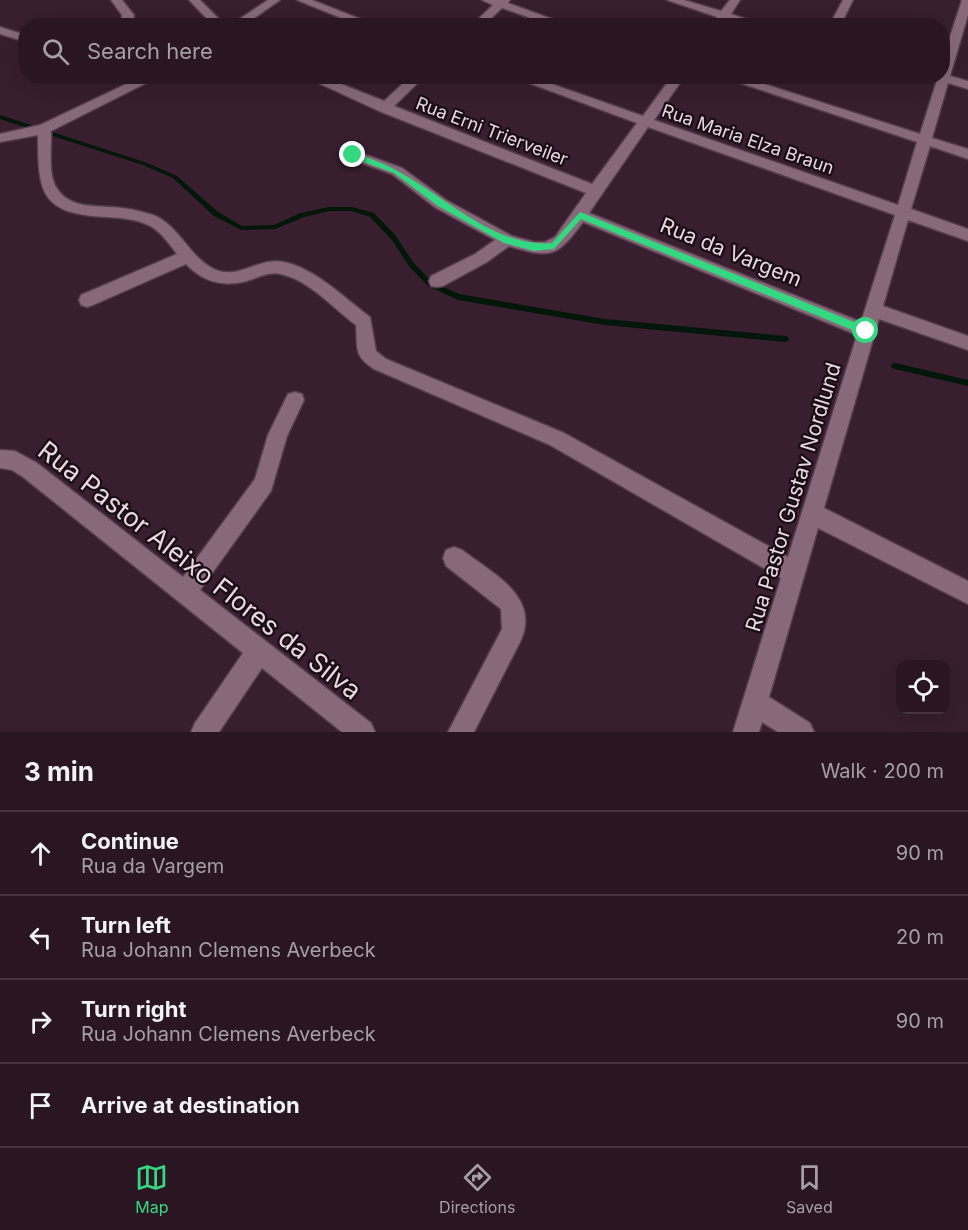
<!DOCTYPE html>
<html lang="en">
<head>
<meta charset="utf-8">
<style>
  :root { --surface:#2a1623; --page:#362330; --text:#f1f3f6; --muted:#a59fa6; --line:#463541; --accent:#34d881 }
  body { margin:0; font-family:Inter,sans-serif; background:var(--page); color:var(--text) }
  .controls { position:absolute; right:18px; bottom:18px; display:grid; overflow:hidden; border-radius:12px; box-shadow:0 6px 24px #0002 }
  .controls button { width:54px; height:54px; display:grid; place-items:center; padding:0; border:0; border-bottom:2px solid var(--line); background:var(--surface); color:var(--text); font:30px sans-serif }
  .stop { position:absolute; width:18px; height:18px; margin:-14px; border:4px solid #34d881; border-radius:50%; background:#fff }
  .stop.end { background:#34d881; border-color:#fff; box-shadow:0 2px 6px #0008 }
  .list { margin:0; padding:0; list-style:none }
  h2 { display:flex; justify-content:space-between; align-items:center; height:78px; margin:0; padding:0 24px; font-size:26px }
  h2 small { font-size:20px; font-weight:400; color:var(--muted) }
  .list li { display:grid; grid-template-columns:39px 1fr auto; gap:18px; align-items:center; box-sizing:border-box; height:84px; padding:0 24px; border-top:2px solid var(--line) }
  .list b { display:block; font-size:22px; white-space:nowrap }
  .list p { margin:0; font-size:20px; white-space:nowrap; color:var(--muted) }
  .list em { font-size:20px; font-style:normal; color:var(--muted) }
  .icon { flex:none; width:33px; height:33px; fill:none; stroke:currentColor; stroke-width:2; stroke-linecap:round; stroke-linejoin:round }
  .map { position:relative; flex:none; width:968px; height:732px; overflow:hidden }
  .search { position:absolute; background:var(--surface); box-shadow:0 6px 24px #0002; left:18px; right:18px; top:18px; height:66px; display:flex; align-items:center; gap:15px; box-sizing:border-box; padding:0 21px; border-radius:24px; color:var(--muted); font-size:22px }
  .sheet { height:414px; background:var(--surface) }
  nav { display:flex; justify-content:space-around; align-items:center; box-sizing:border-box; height:84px; border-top:2px solid var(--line); background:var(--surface); font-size:16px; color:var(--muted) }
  nav a { display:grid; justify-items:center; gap:3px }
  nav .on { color:var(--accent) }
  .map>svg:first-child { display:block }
</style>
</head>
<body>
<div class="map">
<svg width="968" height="732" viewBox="0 0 968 732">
  <rect width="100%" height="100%" fill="#381e2f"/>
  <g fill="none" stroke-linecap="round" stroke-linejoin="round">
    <g fill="#011709" fill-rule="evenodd">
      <polygon points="0,115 147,163 177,176 218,212 242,226 274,225 301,213 329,207 352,207 374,213 396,236 413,262 432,282 459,294 605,319 785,336 788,337 789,339 788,341 785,342 605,325 458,300 428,286 409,266 392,240 370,217 352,211 329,211 304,217 275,229 241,230 214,216 173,178 143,165 0,119"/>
      <polygon points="895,363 968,380 968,386 895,369 892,368 891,366 892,364"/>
    </g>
    <defs>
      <g id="minor">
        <polygon points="111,0 122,0 134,15 133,26 121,26 122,15"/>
        <polygon points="189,0 200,0 226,26 214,26"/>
        <polygon points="268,0 280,0 243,26 229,26"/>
        <polygon points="297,0 312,0 378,26 361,26"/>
        <polygon points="482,0 510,0 508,3 571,26 553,26 502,8 483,26 471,26 493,5"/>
        <polygon points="667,0 684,0 721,11 730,0 740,0 731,14 766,26 747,26 726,19 722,26 711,26 717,17"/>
        <polygon points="843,0 853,0 840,26 829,26"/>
        <path d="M962 0H968V15L950 76 968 81V89L948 83 932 138 968 149V159L930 146 911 209 968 229V241L908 220 883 306 968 336V350L879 319 824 508 968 581V604L818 528 769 697 810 723 814 732H778L762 722 759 732H733L781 578 550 445 374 369C353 355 358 349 356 325 334 309 311 282 284 275 273 271 263 275 253 279 227 288 205 284 186 264L93 305 87 307 81 305 79 300 81 295 177 254C170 245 162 233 152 227 138 219 122 218 107 217 41 214 38 194 38 135L0 142V134L40 125 143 76H160L51 131C52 148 47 176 58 190 72 210 100 205 122 208 132 209 143 212 153 215 181 226 190 261 219 271 236 276 251 265 268 262 302 255 344 298 370 317L376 351 386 359 564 433 788 557 857 335 583 222C557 257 551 259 509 246L487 262 443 286 437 287 431 286 429 281 431 276 475 254 495 240 436 208 392 174 348 158 346 155 348 152H358L402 168 446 200 512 236 534 242H545L555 237 586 193 379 111 303 76H321L384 101 411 76H425L394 106 592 184 637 123 510 76H529L643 116 672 76H685L654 120 898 205 917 142 719 76H739L920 134 937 80 931 76H942V61ZM648 127 895 215 861 322 589 213Z"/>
        <polygon points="0,27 26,35 26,42 0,34"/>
        <polygon points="295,392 302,394 304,400 287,436 271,491 200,590 371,723 375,732 342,732 262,668 219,732 191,732 195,723 243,653 23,477 12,470 0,468 0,450 15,451 37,463 183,577 255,479 268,435 288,394"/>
        <path d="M454 547 462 550C492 573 540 596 521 640L474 732H448L502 629 501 609 446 566 443 558 446 550Z"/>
      </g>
    </defs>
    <use href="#minor" stroke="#543d4c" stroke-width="3"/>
    <use href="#minor" fill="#88697b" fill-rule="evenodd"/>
  </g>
  <path fill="#34d881" d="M350 153C359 153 368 158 376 161 433 182 488 249 552 243L580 212 869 328 870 331 869 334H862L581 219 554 249 534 251 504 243 438 206 394 173 350 157Z"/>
  <g text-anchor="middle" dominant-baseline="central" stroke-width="4.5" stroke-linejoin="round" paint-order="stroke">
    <g font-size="18" fill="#e9d7e2" stroke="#180d14">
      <text transform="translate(492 131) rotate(21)">Rua Erni Trierveiler</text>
      <text transform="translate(748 139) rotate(19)">Rua Maria Elza Braun</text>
    </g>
    <g font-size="21" fill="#e9d7e2" stroke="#180d14">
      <text transform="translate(731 252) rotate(22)">Rua da Vargem</text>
      <text transform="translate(793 497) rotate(-73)">Rua Pastor Gustav Nordlund</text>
    </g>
    <g font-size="26" fill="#e9d7e2" stroke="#180d14">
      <text transform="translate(200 570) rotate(38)">Rua Pastor Aleixo Flores da Silva</text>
    </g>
  </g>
</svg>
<div class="controls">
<button><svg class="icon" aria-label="locate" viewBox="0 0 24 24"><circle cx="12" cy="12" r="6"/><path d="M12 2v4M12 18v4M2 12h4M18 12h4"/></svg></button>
</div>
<div class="stop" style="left:866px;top:331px"></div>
<div class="stop end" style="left:353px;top:155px"></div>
<div class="search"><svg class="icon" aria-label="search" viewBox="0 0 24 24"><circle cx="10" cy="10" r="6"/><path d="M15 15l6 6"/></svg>Search here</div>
</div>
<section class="sheet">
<h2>3 min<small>Walk · 200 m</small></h2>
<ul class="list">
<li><svg class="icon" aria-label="ahead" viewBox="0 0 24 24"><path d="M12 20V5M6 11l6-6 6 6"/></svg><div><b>Continue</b><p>Rua da Vargem</p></div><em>90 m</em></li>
<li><svg class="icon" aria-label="left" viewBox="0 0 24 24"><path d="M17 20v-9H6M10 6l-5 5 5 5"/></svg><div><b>Turn left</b><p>Rua Johann Clemens Averbeck</p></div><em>20 m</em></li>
<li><svg class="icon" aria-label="right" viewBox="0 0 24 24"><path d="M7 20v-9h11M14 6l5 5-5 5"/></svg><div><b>Turn right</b><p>Rua Johann Clemens Averbeck</p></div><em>90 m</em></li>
<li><svg class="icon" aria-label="arrive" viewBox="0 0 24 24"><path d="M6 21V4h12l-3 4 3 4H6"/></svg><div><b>Arrive at destination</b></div></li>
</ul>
</section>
<nav>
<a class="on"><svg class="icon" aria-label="map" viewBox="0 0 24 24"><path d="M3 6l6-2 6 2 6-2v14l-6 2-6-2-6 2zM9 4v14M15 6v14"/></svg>Map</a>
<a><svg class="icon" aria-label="directions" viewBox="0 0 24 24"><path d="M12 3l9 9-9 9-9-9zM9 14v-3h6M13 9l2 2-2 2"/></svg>Directions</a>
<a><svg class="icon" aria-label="saved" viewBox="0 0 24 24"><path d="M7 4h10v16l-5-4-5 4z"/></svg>Saved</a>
</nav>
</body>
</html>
